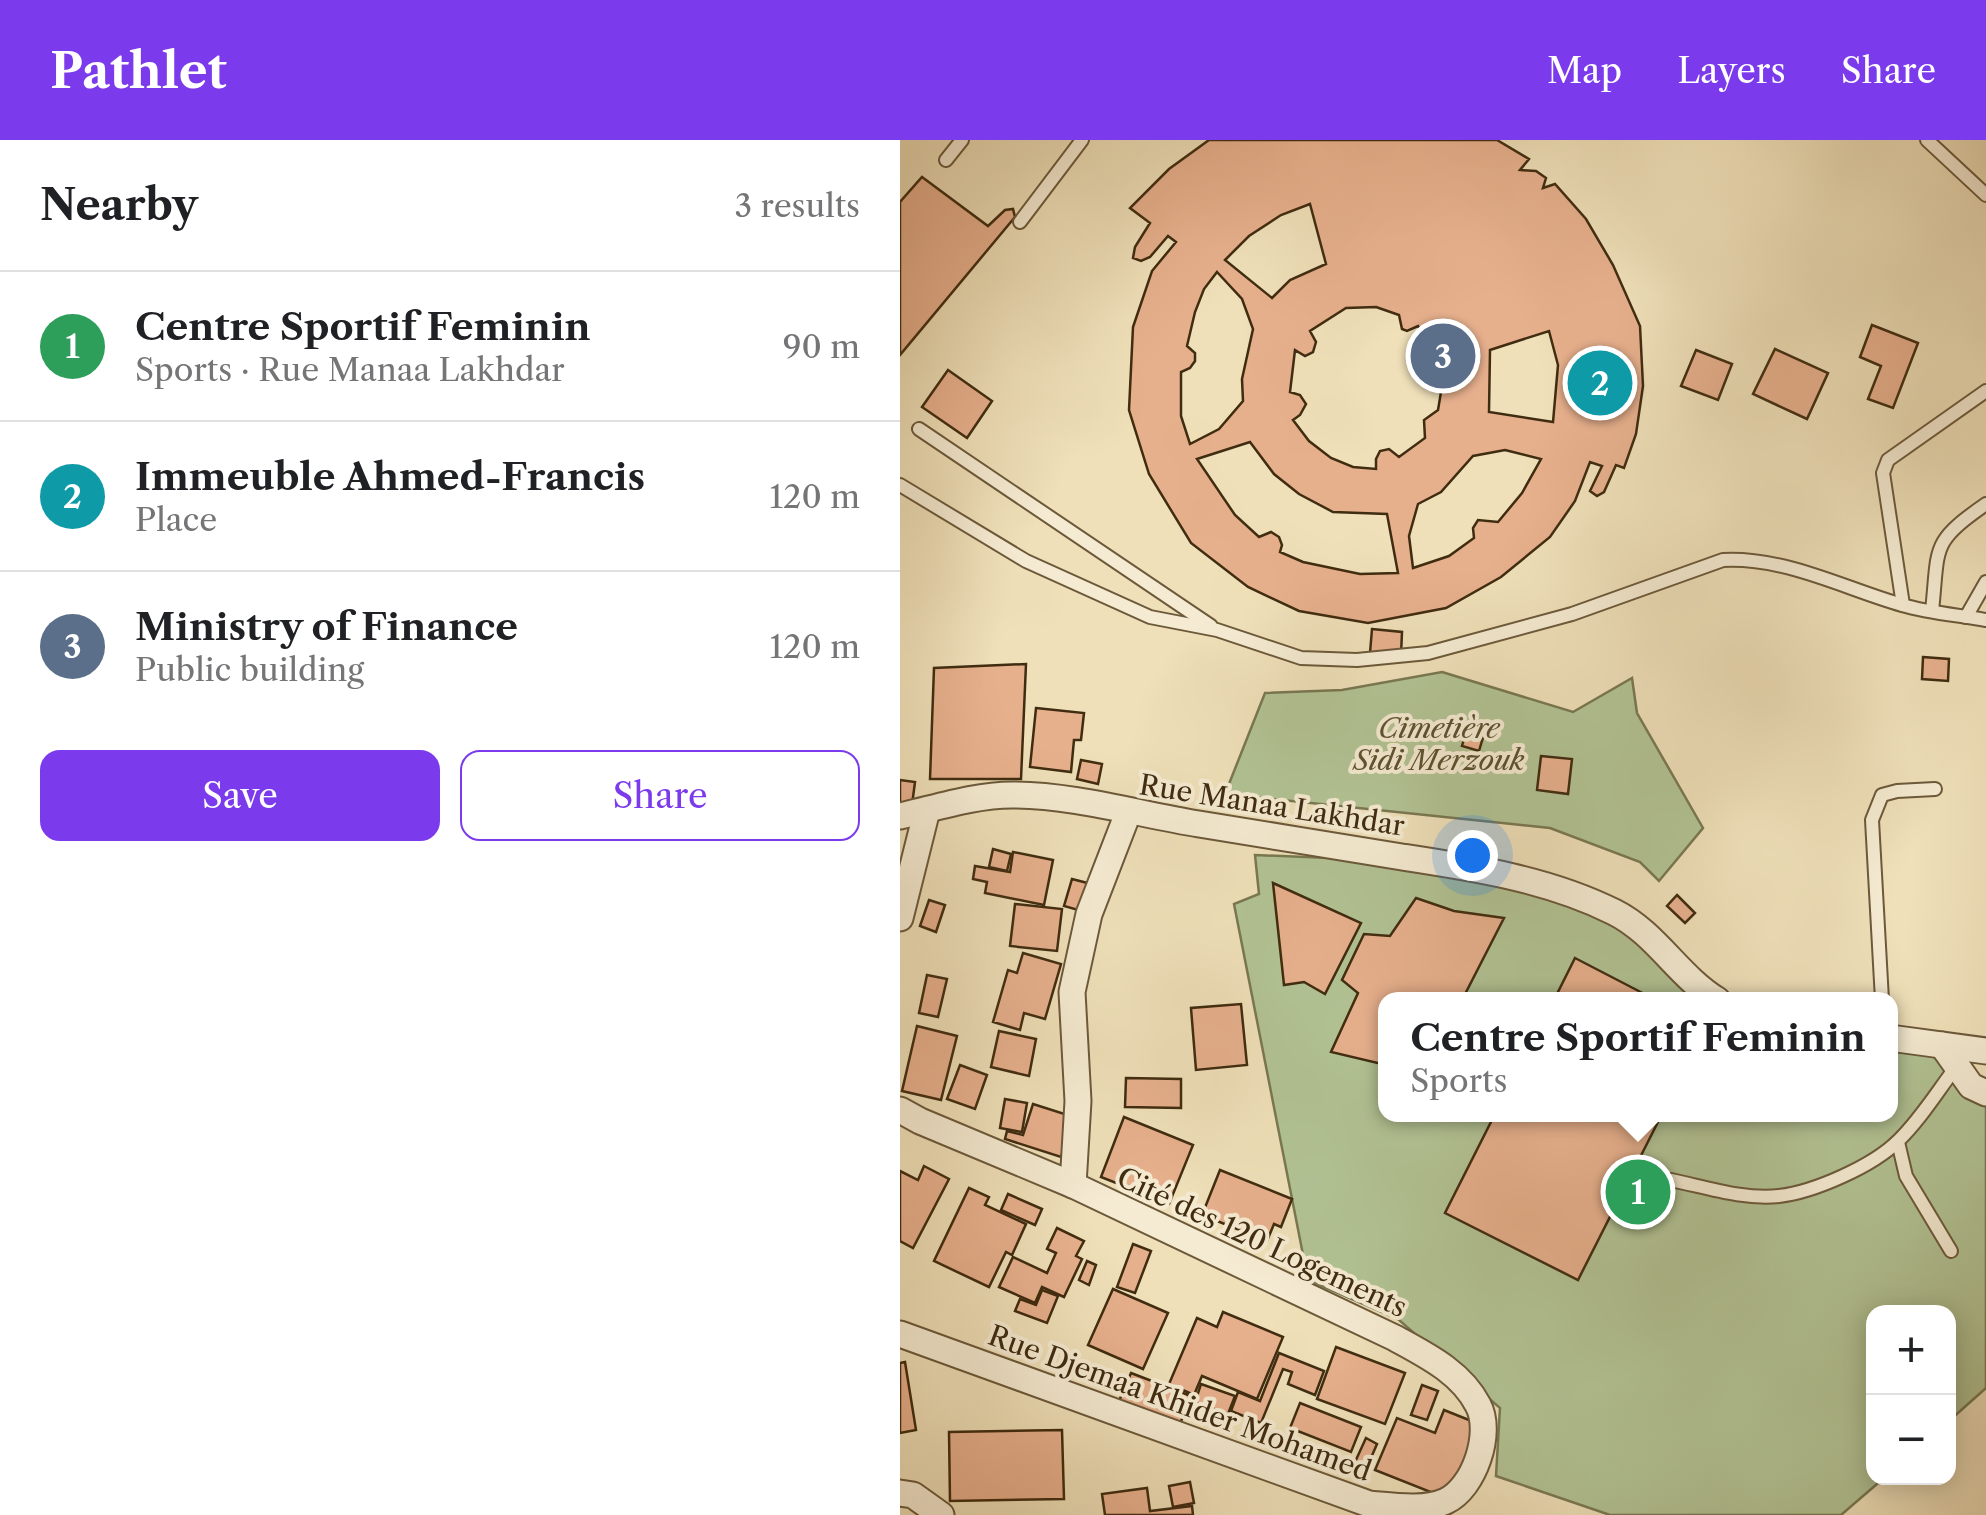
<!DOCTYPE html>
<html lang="en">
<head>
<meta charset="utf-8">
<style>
  :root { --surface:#fff; --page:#f6f6f6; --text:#202124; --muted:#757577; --line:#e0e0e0; --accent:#7c3aed }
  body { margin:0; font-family:"Libre Caslon Text",serif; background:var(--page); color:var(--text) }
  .controls { position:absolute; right:30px; bottom:30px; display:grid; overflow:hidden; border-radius:20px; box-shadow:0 5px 25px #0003 }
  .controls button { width:90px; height:90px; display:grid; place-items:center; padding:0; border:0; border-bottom:2px solid var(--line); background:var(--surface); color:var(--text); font:50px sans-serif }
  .you { position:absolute; left:572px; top:715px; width:35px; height:35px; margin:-25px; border:8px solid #fff; border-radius:50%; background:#1a73e8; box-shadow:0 0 0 15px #1a73e833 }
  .badge { display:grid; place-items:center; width:65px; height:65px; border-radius:50%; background:var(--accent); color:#fff; font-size:32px; font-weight:700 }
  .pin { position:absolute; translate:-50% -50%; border:5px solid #fff; box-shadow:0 2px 10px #0006 }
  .popup { position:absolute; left:478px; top:852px; width:520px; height:130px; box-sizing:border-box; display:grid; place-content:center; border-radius:20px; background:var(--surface); filter:drop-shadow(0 2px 8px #0005); font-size:32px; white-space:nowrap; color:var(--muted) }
  .popup b { font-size:38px; color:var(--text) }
  .popup::after { content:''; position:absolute; left:50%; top:100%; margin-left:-20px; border:20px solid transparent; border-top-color:var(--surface) }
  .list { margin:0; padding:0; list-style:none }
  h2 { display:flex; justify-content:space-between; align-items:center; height:130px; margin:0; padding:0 40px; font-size:42px }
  h2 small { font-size:32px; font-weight:400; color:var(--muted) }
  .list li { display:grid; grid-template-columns:65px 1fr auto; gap:30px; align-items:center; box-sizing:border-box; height:150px; padding:0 40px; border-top:2px solid var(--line) }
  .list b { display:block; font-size:38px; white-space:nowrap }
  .list p { margin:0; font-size:32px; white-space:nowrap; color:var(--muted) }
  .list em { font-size:32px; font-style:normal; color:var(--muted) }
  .actions { display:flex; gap:20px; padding:30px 40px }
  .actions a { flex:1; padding:22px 0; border:2px solid var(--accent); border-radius:20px; text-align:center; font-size:35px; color:var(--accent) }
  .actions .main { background:var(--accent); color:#fff }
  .map { position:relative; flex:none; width:1086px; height:1375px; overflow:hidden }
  header { display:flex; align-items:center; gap:60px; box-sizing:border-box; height:140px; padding:0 50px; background:var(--accent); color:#fff }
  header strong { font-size:48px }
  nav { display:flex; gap:55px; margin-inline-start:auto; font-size:35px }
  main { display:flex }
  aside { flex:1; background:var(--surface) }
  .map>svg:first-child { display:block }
</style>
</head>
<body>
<header>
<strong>Pathlet</strong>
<nav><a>Map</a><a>Layers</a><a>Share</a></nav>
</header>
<main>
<aside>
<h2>Nearby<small>3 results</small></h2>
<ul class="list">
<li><span class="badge" style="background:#2e9e5b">1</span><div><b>Centre Sportif Feminin</b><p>Sports · Rue Manaa Lakhdar</p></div><em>90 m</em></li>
<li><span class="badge" style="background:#0f9aa8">2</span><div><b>Immeuble Ahmed-Francis</b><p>Place</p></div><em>120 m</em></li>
<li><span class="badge" style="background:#5c6f8a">3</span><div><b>Ministry of Finance</b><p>Public building</p></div><em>120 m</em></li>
</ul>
<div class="actions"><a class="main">Save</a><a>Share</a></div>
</aside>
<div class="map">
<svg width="1086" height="1375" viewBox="0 0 1086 1375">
  <rect width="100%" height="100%" fill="#efe0b9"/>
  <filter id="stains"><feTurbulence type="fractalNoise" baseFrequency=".002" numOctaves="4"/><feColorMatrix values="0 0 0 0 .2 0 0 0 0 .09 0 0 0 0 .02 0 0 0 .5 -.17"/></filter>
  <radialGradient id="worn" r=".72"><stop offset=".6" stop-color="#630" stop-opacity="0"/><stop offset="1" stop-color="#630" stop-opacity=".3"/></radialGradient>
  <g fill="#b2c394" stroke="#797852" stroke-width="2.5">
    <polygon points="542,532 673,572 732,538 737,573 803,688 759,741 740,722 650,688 325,654 365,553 442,550"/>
    <polygon points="355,715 573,724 711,765 822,859 486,860 486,974 990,974 991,901 1017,902 1086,963 1086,1248 1049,1281 1048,1172 974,1172 974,1338 984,1338 941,1375 710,1375 596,1336 600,1268 498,1179 408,1140 334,764 359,754"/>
  </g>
  <g fill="#e7b08d" stroke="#402c10" stroke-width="2.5" fill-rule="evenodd">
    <path d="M597 0 629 19 620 30 636 31 646 38 643 48 655 44 686 79 713 125 740 186 743 246 736 294 724 328 716 325 704 352 697 356 690 351 702 326 690 322 675 361 650 397 601 437 546 468 468 483 399 471 348 447 291 403 249 334 229 270 233 187 252 131 276 102 268 96 250 117 241 121 233 118 235 107 250 83 230 68 269 29 309 0ZM410 64 426 124 390 140 372 158 325 120 349 96 381 75ZM317 132 342 159 353 189 342 239 343 261 319 289 290 304 281 276V232L290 228 295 221V213L287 206 295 172 304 149ZM476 167 499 175 502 189 507 191 518 186 539 218 543 240 538 270 524 280 525 298 499 317 489 309 480 311 476 319V329L453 327 431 318 409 301 393 280 400 275 406 264 400 255 390 252 395 210 405 216 413 212 416 202 410 191 446 168ZM649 191 658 225 653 282 589 272 590 210ZM350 302 374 334 399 354 433 372 487 374 498 433 460 434 403 422 380 412 382 405 379 397 371 392 359 397 335 375 297 319ZM605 310 641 319 622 353 598 382 578 380 573 388 574 398 549 416 513 428 509 396 518 364 541 352 573 316Z"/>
    <polygon points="22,37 88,86 105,70 113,69 115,77 0,215 0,62"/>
    <polygon points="972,185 1018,203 993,268 968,259 981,226 960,217"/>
    <polygon points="875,209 928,233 907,279 853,254"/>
    <polygon points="796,210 832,224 818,260 781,246"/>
    <polygon points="48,230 92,261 67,298 22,267"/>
    <polygon points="472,489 502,492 501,515 470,513"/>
    <polygon points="1023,517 1049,519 1048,541 1022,539"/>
    <polygon points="126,524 121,639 30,639 34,528"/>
    <polygon points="136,568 184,573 181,600 174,600 171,632 130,627"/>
    <polygon points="567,589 584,594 579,611 562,606"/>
    <polygon points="641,616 672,619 668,654 637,650"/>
    <polygon points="181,620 202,624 198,644 177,639"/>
    <polygon points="0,640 15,642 12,665 0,663"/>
    <polygon points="93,709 111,714 107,731 89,727"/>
    <polygon points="113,712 153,720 144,765 85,753 87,742 73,739 75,726 110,732"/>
    <polygon points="172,739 199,746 192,774 164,766"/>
    <polygon points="373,743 461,783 425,854 404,842 384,845"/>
    <polygon points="777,755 795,773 785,783 767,766"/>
    <polygon points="516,758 554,771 604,778 562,860 486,860 486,925 431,912 458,853 442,840 464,794 490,796"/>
    <polygon points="29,760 45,765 36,792 20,786"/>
    <polygon points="115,764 162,769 157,811 110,806"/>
    <polygon points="123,813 161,824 145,879 124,873 120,890 93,882 108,830 117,833"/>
    <polygon points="675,818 756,860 654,860"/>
    <polygon points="27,835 47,839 38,877 19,873"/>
    <polygon points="341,864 347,925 296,930 291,868"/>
    <polygon points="17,886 57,896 41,960 2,951"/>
    <polygon points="99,891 136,899 129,936 91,927"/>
    <polygon points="60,925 87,935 75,969 47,959"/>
    <polygon points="226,938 281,939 281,968 225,967"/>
    <polygon points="105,959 127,963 122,992 100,988"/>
    <polygon points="133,964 174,977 161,1017 105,999 107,991 123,995"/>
    <polygon points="595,974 762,974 678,1140 545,1073"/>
    <polygon points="224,977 293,1005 269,1064 201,1037"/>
    <polygon points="24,1026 49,1039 13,1108 0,1101 0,1031 18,1040"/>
    <polygon points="320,1030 392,1059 381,1087 374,1084 367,1101 302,1075"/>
    <polygon points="69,1048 89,1057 85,1065 126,1084 112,1115 106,1112 89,1147 34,1121"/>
    <polygon points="108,1054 142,1069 135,1085 101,1070"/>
    <polygon points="157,1088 184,1101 176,1116 182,1119 164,1157 142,1147 135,1163 99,1147 113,1117 147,1133 156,1113 147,1109"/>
    <polygon points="233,1104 251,1111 235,1153 217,1147"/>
    <polygon points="187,1121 196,1125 189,1145 179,1140"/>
    <polygon points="213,1149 268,1173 243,1229 188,1205"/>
    <polygon points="142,1150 158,1156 147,1183 115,1171 120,1159 136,1165"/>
    <polygon points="323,1172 383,1197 357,1259 302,1236 294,1255 269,1244 297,1178 317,1187"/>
    <polygon points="436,1207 505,1233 485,1284 417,1259"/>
    <polygon points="379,1213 424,1231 415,1255 388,1244 392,1232 383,1229 361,1283 331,1271 338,1252 360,1261"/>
    <polygon points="5,1222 16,1290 0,1293 0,1223"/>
    <polygon points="231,1233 291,1256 280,1284 219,1261"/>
    <polygon points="301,1244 335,1256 328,1274 295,1262"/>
    <polygon points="522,1245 538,1251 527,1280 511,1275"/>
    <polygon points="400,1263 461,1287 451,1312 390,1288"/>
    <polygon points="544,1270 579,1284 548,1359 475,1330 497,1278 535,1293"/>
    <polygon points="162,1290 164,1359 50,1361 49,1292"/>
    <polygon points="466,1298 477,1304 467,1327 455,1322"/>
    <polygon points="290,1342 294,1363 273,1367 269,1346"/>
    <polygon points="247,1348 250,1371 292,1366 293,1375 205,1375 202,1354"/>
  </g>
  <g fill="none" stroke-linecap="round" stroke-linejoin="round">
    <defs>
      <g id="service">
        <polyline points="1027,0 1086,55"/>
        <polyline points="46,20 62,0"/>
        <polyline points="120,82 182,0"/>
        <polyline points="19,289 311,486"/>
        <path d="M0 345 126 421 250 477 317 490 401 518 457 520 528 513 672 474 823 420C886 417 943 448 1002 465 1029 473 1058 475 1086 480"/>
        <polyline points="1003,465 983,333 988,320 1086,251"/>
        <path d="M1032 471C1039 406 1030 403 1086 364"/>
        <polyline points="1066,477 1086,442"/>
        <polyline points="982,860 972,680 982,655 997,651 1035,649"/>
        <polyline points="998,1002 1006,1036 1051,1111"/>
        <path d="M771 1040C805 1047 844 1060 879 1056 914 1052 973 1026 998 1001 1020 980 1037 952 1056 927"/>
      </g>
      <g id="minor">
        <path d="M0 676C36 668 74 655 112 655 174 655 238 674 299 684 367 695 434 706 502 717 574 728 648 739 714 772 756 793 778 836 817 860"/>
        <polyline points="0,778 27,670"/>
        <polyline points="990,898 1086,911"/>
        <polyline points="1042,905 1071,946 1086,953"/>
        <path d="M0 970 20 981 173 1045 495 1198C526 1215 561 1232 578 1265 593 1293 574 1348 546 1361 524 1371 493 1366 469 1364L0 1194"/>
        <polyline points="173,1045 178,961 172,852 189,774 228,673"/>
        <polyline points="0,1353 13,1355 41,1375"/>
      </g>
    </defs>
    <use href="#service" stroke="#6c593a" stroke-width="16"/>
    <use href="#minor" stroke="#6c593a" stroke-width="29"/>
    <use href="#service" stroke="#f5ebd2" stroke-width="12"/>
    <use href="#minor" stroke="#f5ebd2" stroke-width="25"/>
  </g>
  <g text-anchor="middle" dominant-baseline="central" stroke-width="8" stroke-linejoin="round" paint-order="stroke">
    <g font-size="28" font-style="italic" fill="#5c5231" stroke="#f5ebd2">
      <text x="539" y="588">Cimetière<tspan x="539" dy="32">Sidi Merzouk</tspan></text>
    </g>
    <g font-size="28" fill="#402c10" stroke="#f5ebd2">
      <text transform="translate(372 665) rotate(9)">Rue Manaa Lakhdar</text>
      <text transform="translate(362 1102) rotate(25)">Cité des 120 Logements</text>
      <text transform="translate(280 1263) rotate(20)">Rue Djemaa Khider Mohamed</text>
    </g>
  </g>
  <rect width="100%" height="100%" filter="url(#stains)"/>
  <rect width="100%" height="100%" fill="url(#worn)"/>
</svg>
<div class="controls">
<button>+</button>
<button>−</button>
</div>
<div class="you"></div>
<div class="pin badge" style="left:738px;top:1052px;background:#2e9e5b">1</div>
<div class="popup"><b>Centre Sportif Feminin</b>Sports</div>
<div class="pin badge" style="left:700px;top:243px;background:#0f9aa8">2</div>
<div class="pin badge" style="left:543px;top:216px;background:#5c6f8a">3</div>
</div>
</main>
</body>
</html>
